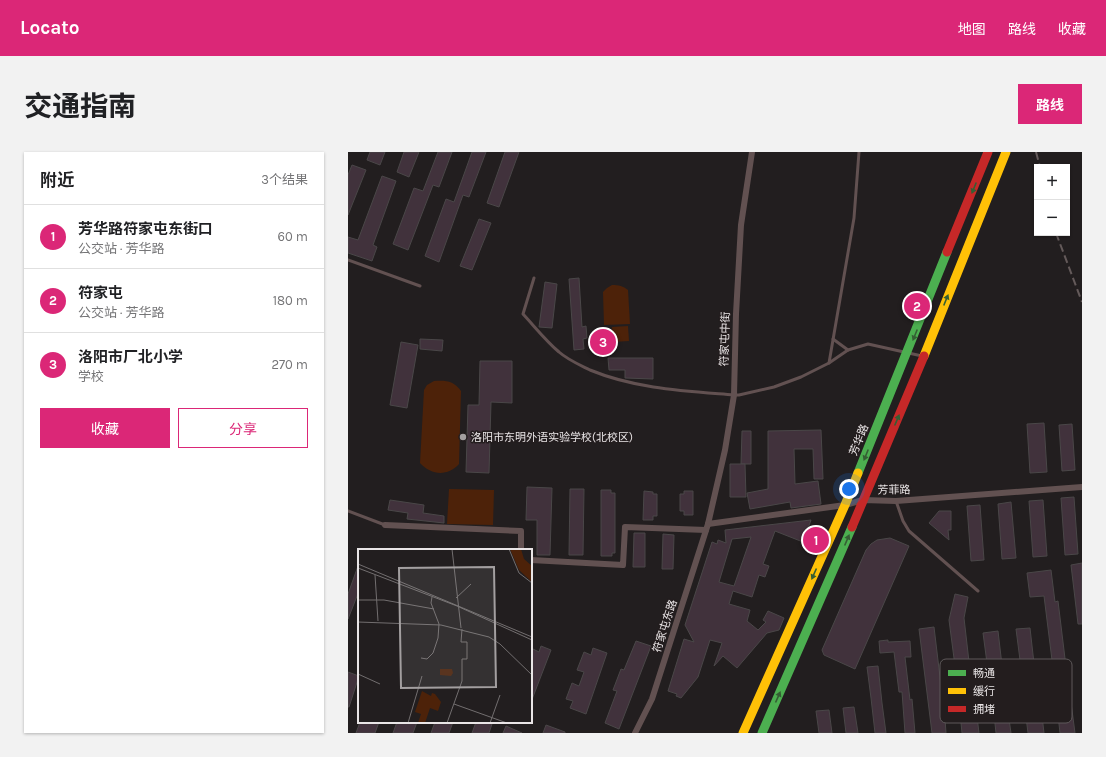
<!DOCTYPE html>
<html lang="zh">
<head>
<meta charset="utf-8">
<style>
  :root { --surface:#fff; --page:#f2f2f2; --text:#202124; --muted:#757577; --line:#e0e0e0; --accent:#db2777 }
  body { margin:0; font-family:Karla,"Noto Sans SC",sans-serif; background:var(--page); color:var(--text) }
  .controls { position:absolute; right:12px; top:12px; display:grid; overflow:hidden; border-radius:0px; box-shadow:0 1px 3px #0004 }
  .controls button { width:36px; height:36px; display:grid; place-items:center; padding:0; border:0; border-bottom:1px solid var(--line); background:var(--surface); color:var(--text); font:20px sans-serif }
  .you { position:absolute; left:501px; top:337px; width:14px; height:14px; margin:-10px; border:3px solid #fff; border-radius:50%; background:#1a73e8; box-shadow:0 0 0 6px #1a73e833 }
  .badge { display:grid; place-items:center; width:26px; height:26px; border-radius:50%; background:var(--accent); color:#fff; font-size:13px; font-weight:700 }
  .pin { position:absolute; translate:-50% -50%; border:2px solid #fff; box-shadow:0 1px 4px #0006 }
  .list { margin:0; padding:0; list-style:none }
  h2 { display:flex; justify-content:space-between; align-items:center; height:52px; margin:0; padding:0 16px; font-size:17px }
  h2 small { font-size:13px; font-weight:400; color:var(--muted) }
  .list li { display:grid; grid-template-columns:26px 1fr auto; gap:12px; align-items:center; box-sizing:border-box; height:64px; padding:0 16px; border-top:1px solid var(--line) }
  .list b { display:block; font-size:15px; white-space:nowrap }
  .list p { margin:0; font-size:13px; white-space:nowrap; color:var(--muted) }
  .list em { font-size:13px; font-style:normal; color:var(--muted) }
  .actions { display:flex; gap:8px; padding:12px 16px }
  .actions a { flex:1; padding:9px 0; border:1px solid var(--accent); border-radius:0px; text-align:center; font-size:14px; color:var(--accent) }
  .actions .main { background:var(--accent); color:#fff }
  .map { position:relative; flex:none; width:734px; height:581px; overflow:hidden; border-radius:0px }
  header { display:flex; align-items:center; gap:24px; box-sizing:border-box; height:56px; padding:0 20px; background:var(--accent); color:#fff }
  header strong { font-size:19px }
  nav { display:flex; gap:22px; margin-inline-start:auto; font-size:14px }
  .intro { display:flex; align-items:center; justify-content:space-between; box-sizing:border-box; height:96px; padding:0 24px }
  h1 { margin:0; font-size:28px }
  .button { padding:10px 18px; border-radius:0px; background:var(--accent); color:#fff; font-size:14px; font-weight:700 }
  main { display:flex; gap:24px; padding:0 24px }
  aside { flex:1; background:var(--surface); border-radius:0px; box-shadow:0 1px 3px #0004 }
  .map>svg:first-child { display:block }
</style>
</head>
<body>
<header>
<strong>Locato</strong>
<nav><a>地图</a><a>路线</a><a>收藏</a></nav>
</header>
<div class="intro"><h1>交通指南</h1><a class="button">路线</a></div>
<main>
<aside>
<h2>附近<small>3个结果</small></h2>
<ul class="list">
<li><span class="badge">1</span><div><b>芳华路符家屯东街口</b><p>公交站 · 芳华路</p></div><em>60 m</em></li>
<li><span class="badge">2</span><div><b>符家屯</b><p>公交站 · 芳华路</p></div><em>180 m</em></li>
<li><span class="badge">3</span><div><b>洛阳市厂北小学</b><p>学校</p></div><em>270 m</em></li>
</ul>
<div class="actions"><a class="main">收藏</a><a>分享</a></div>
</aside>
<div class="map">
<svg width="734" height="581" viewBox="0 0 734 581">
  <rect width="100%" height="100%" fill="#221e1f"/>
  <g fill="#4d2209">
    <path d="M264 133C271 133 275 134 280 138L282 172 256 173 255 140 259 136Z"/>
    <polygon points="280,174 281,189 265,190 264,175"/>
    <path d="M86 229C98 228 106 229 113 239L111 312C99 325 83 323 72 311L76 238 79 233Z"/>
    <polygon points="101,337 146,338 145,373 99,372"/>
  </g>
  <g fill="#41323c" stroke="#4a4748" fill-rule="evenodd">
    <polygon points="22,0 37,0 32,13 19,8"/>
    <polygon points="56,0 71,0 61,25 49,20"/>
    <polygon points="90,0 104,0 91,35 85,33 60,98 45,92 66,36 75,39"/>
    <polygon points="124,0 138,0 121,45 115,43 91,110 77,104 98,47 106,50"/>
    <polygon points="157,0 171,0 151,55 139,51"/>
    <polygon points="4,13 18,18 0,63 0,23"/>
    <polygon points="34,24 48,29 25,93 29,95 24,109 0,101 0,85 10,88"/>
    <polygon points="131,67 143,71 124,118 112,114"/>
    <polygon points="231,126 234,175 238,174 239,186 235,187 236,197 226,198 221,127"/>
    <polygon points="197,130 209,132 204,176 191,175"/>
    <polygon points="72,187 95,188 94,199 72,197"/>
    <polygon points="53,190 70,193 59,256 42,253"/>
    <polygon points="260,206 305,206 305,227 277,226 277,218 261,218"/>
    <polygon points="132,209 164,209 164,251 143,250 141,321 118,320 120,253 131,253"/>
    <polygon points="696,271 699,320 682,321 679,272"/>
    <polygon points="724,272 727,318 714,319 711,273"/>
    <polygon points="473,278 475,327 466,327 465,297 446,297 447,332 470,329 473,352 443,356 442,350 402,357 399,341 420,337 420,279"/>
    <polygon points="394,279 403,279 403,312 393,312"/>
    <polygon points="382,312 397,312 398,345 382,345"/>
    <polygon points="179,335 204,336 202,403 189,403 189,368 178,368"/>
    <polygon points="222,337 236,337 235,403 221,403"/>
    <polygon points="253,338 263,338 263,341 267,341 267,401 264,401 264,404 253,404"/>
    <polygon points="296,339 305,340 305,342 309,342 309,364 305,364 305,368 295,368"/>
    <polygon points="336,339 345,339 345,363 336,363 336,359 332,359 332,342 336,342"/>
    <polygon points="726,345 730,402 717,403 713,346"/>
    <polygon points="42,348 76,353 75,361 96,364 96,371 59,367 60,361 40,358"/>
    <polygon points="695,348 699,404 685,405 681,349"/>
    <polygon points="663,350 668,406 654,407 650,352"/>
    <polygon points="632,353 636,408 623,409 619,354"/>
    <polygon points="591,359 603,359 603,378 600,378 601,388 581,371"/>
    <path d="M463 368 455 390 427 379 415 412 421 414 417 425 411 423 404 445 385 439 381 452 402 458 399 469 410 478 418 470 415 468 420 459 436 466 431 478 419 481 389 516 375 504 366 514 374 491 362 488 350 525 333 546 328 544 329 542 320 539 336 487 346 490 337 473 364 390 369 392 370 388 378 391 377 378ZM403 385 386 434 371 430 384 387Z"/>
    <polygon points="286,381 297,381 297,415 285,415"/>
    <polygon points="315,382 326,383 325,417 314,417"/>
    <polygon points="542,386 561,394 507,517 476,503 474,498 518,398 523,392 529,388"/>
    <polygon points="734,411 734,472 730,472 723,413"/>
    <polygon points="10,414 11,439 0,467 0,442"/>
    <polygon points="703,418 707,450 710,449 719,523 706,524 696,444 682,445 679,421"/>
    <polygon points="607,442 620,445 616,466 624,536 610,537 601,468"/>
    <polygon points="586,475 597,567 598,581 584,581 571,477"/>
    <polygon points="682,476 689,538 676,539 668,477"/>
    <polygon points="650,479 657,539 643,541 635,481"/>
    <polygon points="540,488 540,490 562,489 563,505 557,505 562,548 564,547 567,581 557,581 554,540 551,540 546,500 532,501 531,489"/>
    <polygon points="288,489 303,494 271,577 257,571 269,539 265,538 273,517 276,518"/>
    <polygon points="193,494 203,498 183,550 183,496 191,500"/>
    <polygon points="245,496 259,501 238,562 222,556 225,549 218,547 224,531 231,534 236,520 229,518 236,500 243,503"/>
    <polygon points="530,514 534,551 538,581 527,581 523,546 519,515"/>
    <polygon points="0,520 11,524 1,555 0,555"/>
    <polygon points="722,543 727,581 712,581 708,545"/>
    <polygon points="627,548 631,581 614,581 611,550"/>
    <polygon points="506,555 510,581 498,581 495,556"/>
    <polygon points="693,555 696,581 680,581 677,557"/>
    <polygon points="481,558 484,581 471,581 468,559"/>
    <polygon points="660,560 663,581 648,581 646,562"/>
    <polygon points="12,570 31,570 27,581 8,581"/>
    <polygon points="49,570 69,570 65,581 45,581"/>
    <polygon points="87,570 105,570 101,581 83,581"/>
    <polygon points="128,570 139,570 144,572 141,581 124,581"/>
    <polygon points="198,573 217,580 217,581 195,581"/>
    <polygon points="158,574 174,581 155,581"/>
  </g>
  <g fill="none" stroke-linecap="round" stroke-linejoin="round">
    <g stroke="#625151" stroke-width="3">
      <polyline points="0,108 72,134"/>
      <path d="M186 126 175 162C187 175 198 189 211 200 220 208 232 213 242 218 288 237 337 239 386 243H391L426 235 453 225 481 211 500 198 520 192 574 204"/>
      <polyline points="485,187 500,198"/>
      <polyline points="481,211 506,66 511,0"/>
      <polyline points="548,349 555,369 561,379 630,439"/>
      <polyline points="0,359 37,373"/>
    </g>
    <g stroke="#625151" stroke-width="6">
      <polyline points="360,372 497,353 515,348 548,349 734,335"/>
      <polyline points="37,373 173,379 173,398"/>
      <polyline points="183,408 275,413 277,375 358,378"/>
      <polyline points="287,581 304,547 360,372 377,298 386,243 388,162 393,73 404,0"/>
    </g>
    <g stroke="#4caf50" stroke-width="9">
      <polyline points="510,321 599,100"/>
      <polyline points="414,581 504,375"/>
    </g>
    <g stroke="#ffc107" stroke-width="9">
      <polyline points="576,204 658,0"/>
      <polyline points="395,581 497,353 510,321"/>
    </g>
    <g stroke="#c62828" stroke-width="9">
      <polyline points="599,100 640,0"/>
      <polyline points="504,375 576,204"/>
    </g>
    <g stroke="#645a5a" stroke-width="2" stroke-dasharray="8 4" stroke-linecap="butt">
      <polyline points="688,0 692,15"/>
      <polyline points="708,81 734,150"/>
    </g>
  </g>
  <defs><path id="oneway-solid" d="M-6-.8H1V-3.2L6.5 0L1 3.2V.8H-6Z"/></defs>
  <g fill="#355f34">
    <use href="#oneway-solid" transform="translate(626 36) rotate(112)"/>
    <use href="#oneway-solid" transform="translate(598 148) rotate(-68)"/>
    <use href="#oneway-solid" transform="translate(567 183) rotate(112)"/>
    <use href="#oneway-solid" transform="translate(549 268) rotate(-67)"/>
    <use href="#oneway-solid" transform="translate(518 303) rotate(112)"/>
    <use href="#oneway-solid" transform="translate(499 388) rotate(-67)"/>
    <use href="#oneway-solid" transform="translate(466 422) rotate(114)"/>
    <use href="#oneway-solid" transform="translate(430 545) rotate(-66)"/>
  </g>
  <circle fill="#a39fa0" stroke="#231d1e" stroke-width="1.5" cx="115" cy="285" r="4"/>
  <g text-anchor="middle" dominant-baseline="central" stroke-width="3" stroke-linejoin="round" paint-order="stroke">
    <g font-size="11" fill="#e9e5e6" stroke="#231d1e">
      <text transform="translate(377 187) rotate(-88)">符家屯中街</text>
      <text transform="translate(511 288) rotate(-68)">芳华路</text>
      <text transform="translate(546 338) rotate(-1)">芳菲路</text>
      <text transform="translate(317 474) rotate(-72)">符家屯东路</text>
    </g>
    <g font-size="11" fill="#e9e5e6" stroke="#231d1e" text-anchor="start">
      <text x="123" y="285">洛阳市东明外语实验学校(北校区)</text>
    </g>
  </g>
  <g transform="translate(10 397)">
    <rect width="174" height="174" fill="#221e1f"/>
    <path d="M152 0H163L166 10 174 17V33L161 21ZM82 120H94L95 124 93 127 82 126ZM64 142 73 147 74 144 77 145 83 153 80 162 72 159 67 174H60L63 165 57 163Z" fill="#4d2209"/>
    <path fill="none" stroke="#726e6f" stroke-width="1" d="M94 0 103 79M151 0 161 24 174 34M0 15 174 88M0 19 99 57 174 91M17 26 20 72M98 49 113 35M0 51H26L76 60M0 73 83 76 131 88 142 95 174 126M63 109 69 110 75 104 80 89 81 75 73 54 74 48M0 125 22 135M96 155 149 174M50 174 64 127M89 174 104 132V110H109V93H103L104 80M132 174 142 146"/>
    <path fill="#a39fa0" fill-opacity="0.15" stroke="#a39fa0" stroke-width="2" d="M136 18 138 138 43 139 41 19Z"/>
    <rect width="174" height="174" fill="none" stroke="#e9e5e6" stroke-width="2"/>
  </g>
  <rect x="592" y="507" width="132" height="64" rx="6" fill="#231d1e" stroke="#5e595a" stroke-width="1"/>
  <rect x="600" y="518" width="18" height="6" fill="#4caf50"/>
  <rect x="600" y="536" width="18" height="6" fill="#ffc107"/>
  <rect x="600" y="554" width="18" height="6" fill="#c62828"/>
  <g font-size="11" fill="#e9e5e6">
    <text x="625" y="525">畅通</text>
    <text x="625" y="543">缓行</text>
    <text x="625" y="561">拥堵</text>
  </g>
</svg>
<div class="controls">
<button>+</button>
<button>−</button>
</div>
<div class="you"></div>
<div class="pin badge" style="left:468px;top:388px">1</div>
<div class="pin badge" style="left:569px;top:154px">2</div>
<div class="pin badge" style="left:255px;top:190px">3</div>
</div>
</main>
</body>
</html>
